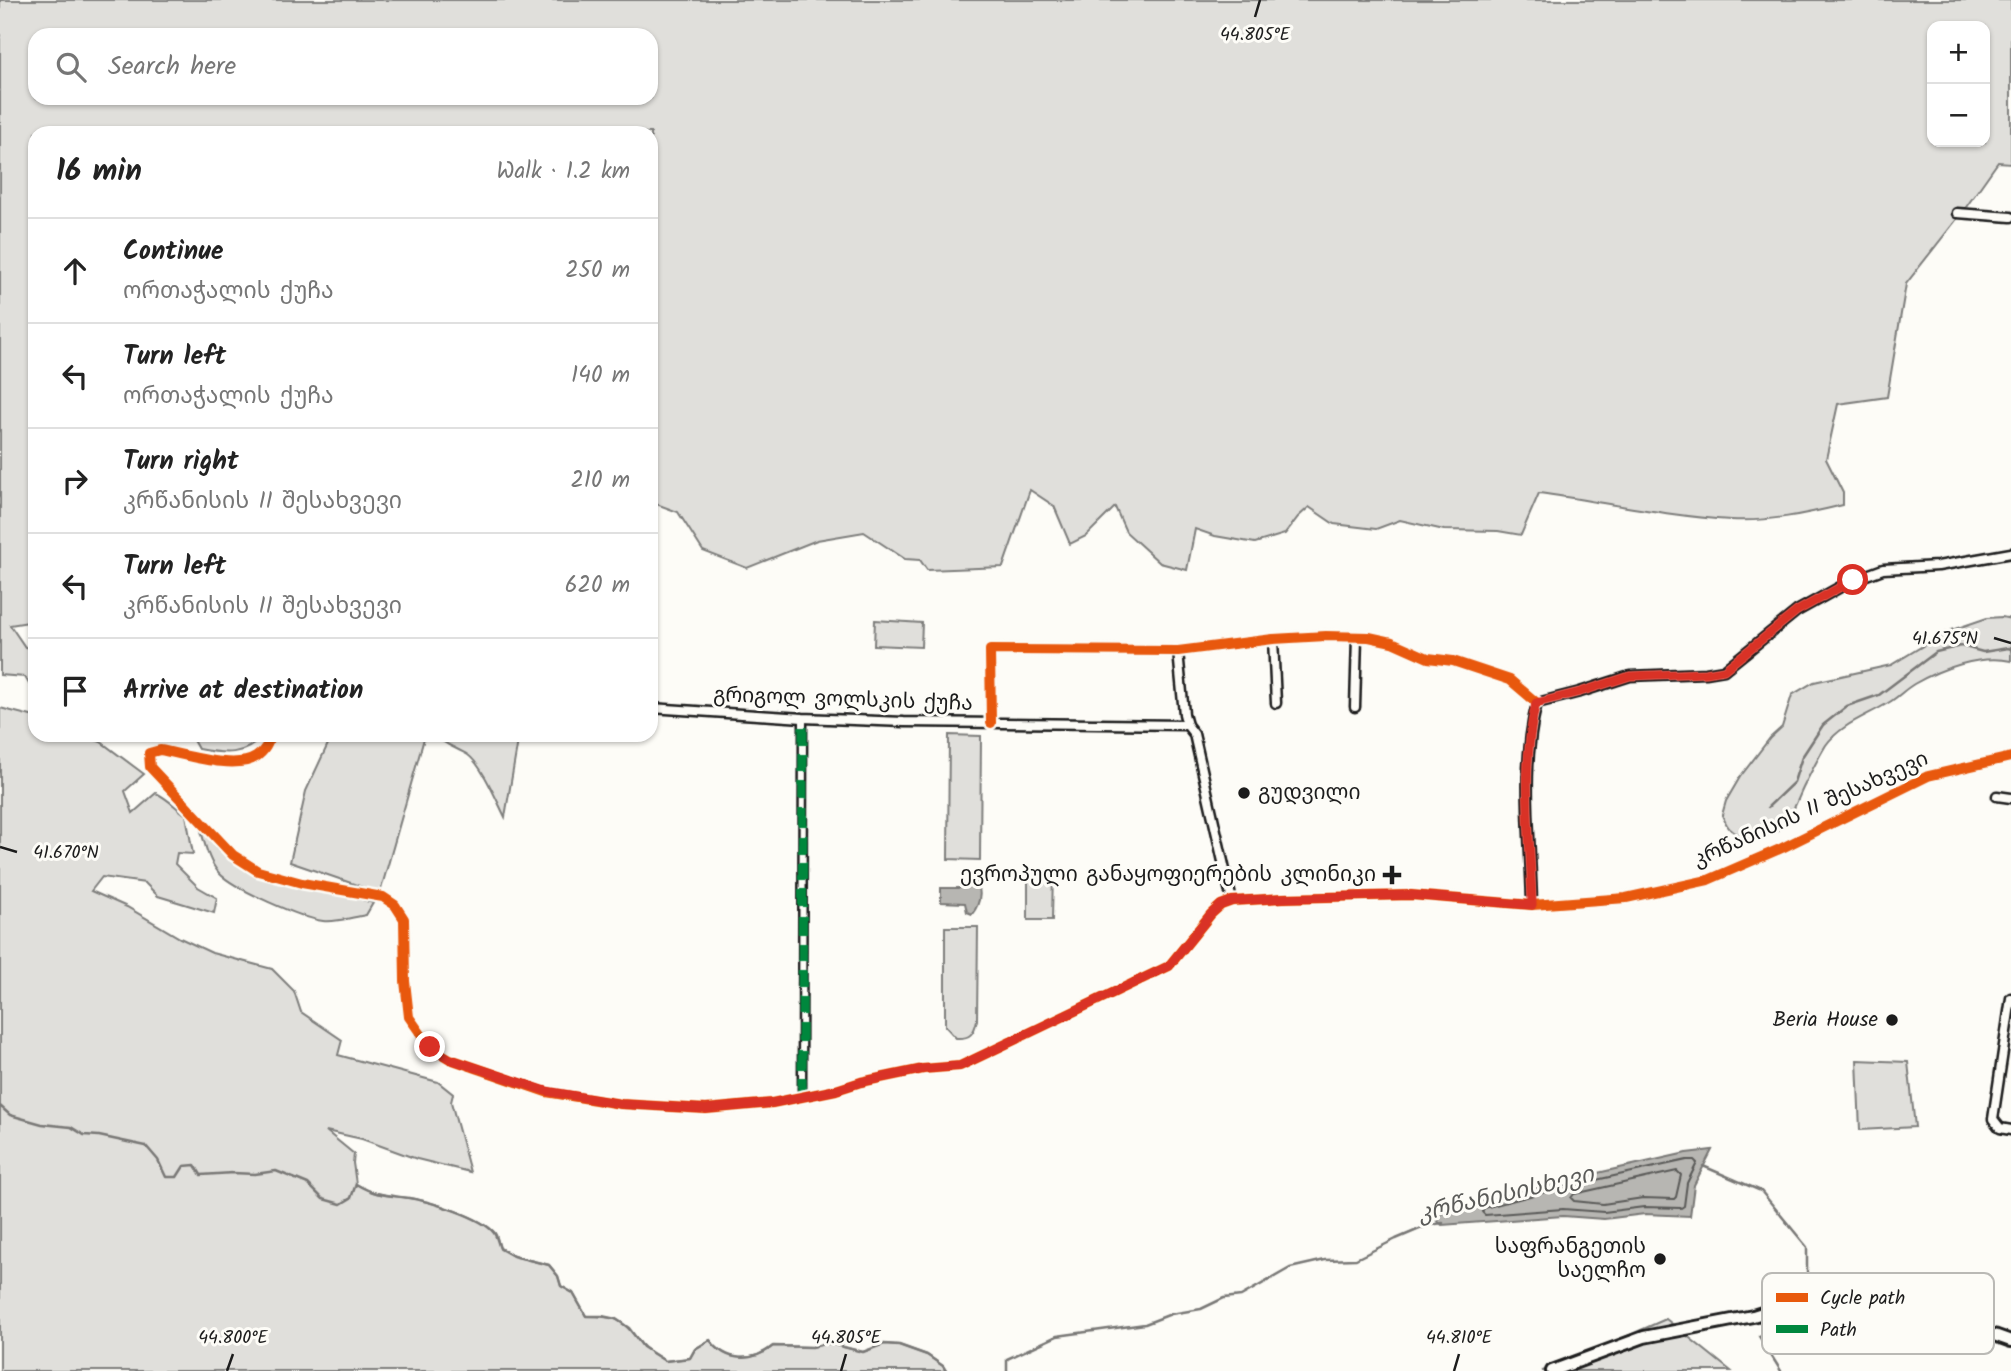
<!DOCTYPE html>
<html lang="en">
<head>
<meta charset="utf-8">
<style>
  :root { --surface:#fff; --page:#f2f2f2; --text:#222; --muted:#767676; --line:#e0e0e0 }
  body { margin:0; font-family:Kalam,"Noto Sans Georgian",sans-serif; background:var(--page); color:var(--text) }
  .controls { position:absolute; right:21px; top:21px; display:grid; overflow:hidden; border-radius:14px; box-shadow:0 2px 5px #0004 }
  .controls button { width:63px; height:63px; display:grid; place-items:center; padding:0; border:0; border-bottom:2px solid var(--line); background:var(--surface); color:var(--text); font:35px sans-serif }
  .stop { position:absolute; width:21px; height:21px; margin:-16px; border:5px solid #d93025; border-radius:50%; background:#fff }
  .stop.end { background:#d93025; border-color:#fff; box-shadow:0 2px 7px #0008 }
  .list { margin:0; padding:0; list-style:none }
  h2 { display:flex; justify-content:space-between; align-items:center; height:91px; margin:0; padding:0 28px; font-size:30px }
  h2 small { font-size:23px; font-weight:400; color:var(--muted) }
  .list li { display:grid; grid-template-columns:46px 1fr auto; gap:21px; align-items:center; box-sizing:border-box; height:105px; padding:0 28px; border-top:2px solid var(--line) }
  .list b { display:block; font-size:26px; white-space:nowrap }
  .list p { margin:0; font-size:23px; white-space:nowrap; color:var(--muted) }
  .list em { font-size:23px; font-style:normal; color:var(--muted) }
  .icon { flex:none; width:38px; height:38px; fill:none; stroke:currentColor; stroke-width:2; stroke-linecap:round; stroke-linejoin:round }
  .map { position:relative; flex:none; width:2011px; height:1371px; overflow:hidden }
  .search { position:absolute; background:var(--surface); box-shadow:0 2px 5px #0004; left:28px; top:28px; width:630px; height:77px; display:flex; align-items:center; gap:18px; box-sizing:border-box; padding:0 24px; border-radius:21px; color:var(--muted); font-size:26px }
  .panel { position:absolute; background:var(--surface); box-shadow:0 2px 5px #0004; left:28px; top:126px; width:630px; height:616px; border-radius:21px }
  .map>svg:first-child { display:block }
</style>
</head>
<body>
<div class="map">
<svg width="2011" height="1371" viewBox="0 0 2011 1371">
  <rect width="100%" height="100%" fill="#fdfcf7"/>
  <filter id="ink" filterUnits="userSpaceOnUse"><feTurbulence type="fractalNoise" baseFrequency=".0143" numOctaves="2"/><feDisplacementMap in="SourceGraphic" scale="14" xChannelSelector="R" yChannelSelector="G"/><feConvolveMatrix kernelMatrix="1 2 1 2 8 2 1 2 1" color-interpolation-filters="sRGB"/></filter>
  <g filter="url(#ink)">
    <g fill="#e0dfdb" stroke="#7e7e7c" stroke-width="2" fill-rule="evenodd">
      <path d="M0 0H2011V163L1998 162 1964 210 1906 284 1887 397 1838 404 1826 459 1843 493V505C1806 514 1769 522 1731 520 1666 516 1603 502 1539 493L1521 535 1498 531 1444 530 1400 520 1376 529 1334 524 1309 507 1298 517 1285 534 1255 543 1215 536 1195 529 1187 570 1160 563 1126 532 1115 507 1086 536 1070 544 1054 506 1030 490 1003 567 927 570 920 560 905 559 864 532 817 540 747 568 703 551 678 512 651 502V133H35V621L10 625 25 647 35 649V694L25 677 0 675ZM1932 26H1985V142H1932ZM35 35H651V98H35Z"/>
      <path d="M2002 617 2011 619V661C1980 654 1940 669 1914 684 1904 690 1897 698 1888 703 1867 716 1841 724 1826 745 1818 758 1810 774 1803 788 1796 803 1792 817 1779 829 1766 840 1742 841 1730 829 1726 825 1724 819 1722 815L1726 801 1740 777 1770 738 1782 727 1792 695 1814 682 1891 665 1946 632 1987 618Z"/>
      <polygon points="875,620 922,623 921,647 874,645"/>
      <path d="M0 708 35 717V735H83L101 742 144 774 125 791 133 813 156 793C167 798 175 807 186 815L193 854 177 853 175 864 198 887 217 898 214 913 158 896 145 883 102 877 91 891 127 907 180 938 212 953 272 969 294 991 301 1012 342 1040 338 1055 438 1082 453 1094 451 1102 470 1172 417 1159 362 1139 326 1131 354 1154 353 1163 356 1184C376 1196 387 1195 409 1198 429 1201 482 1217 495 1233 498 1237 498 1244 500 1249L513 1256 549 1265 558 1276 561 1286 573 1293 586 1316C620 1316 622 1320 642 1345 648 1352 658 1356 665 1361L690 1358 695 1349 710 1340C726 1362 752 1363 773 1346L812 1347 828 1343 863 1352 884 1344 899 1345 927 1355 943 1366 946 1371H0Z"/>
      <path d="M190 735H263C245 757 224 754 198 749Z"/>
      <polygon points="326,735 425,735 380,893 290,862 306,791 328,744"/>
      <path d="M435 735H519L505 817C497 801 482 765 468 755 457 748 444 745 435 735Z"/>
      <polygon points="949,735 981,736 980,860 948,859"/>
      <path d="M200 828 242 867 254 874 299 888 326 890 373 903 366 915C353 917 335 923 323 921 301 918 234 889 219 873 208 861 205 843 200 828Z"/>
      <polygon points="1028,870 1053,870 1052,920 1028,920"/>
      <path d="M945 927H978L977 1020C974 1034 970 1039 956 1038L945 1026Z"/>
      <polygon points="1857,1060 1908,1062 1915,1127 1860,1130"/>
      <polygon points="1666,1319 1731,1371 1542,1371 1557,1367"/>
    </g>
    <g fill="#b7b6b2" stroke="#797876" stroke-width="2">
      <path d="M971 876C984 885 981 903 972 914L967 912 965 903 941 902V888H965V881Z"/>
      <polygon points="1712,1150 1694,1185 1690,1216 1645,1214 1604,1219 1563,1216 1442,1225 1435,1219 1443,1212 1562,1181 1686,1153"/>
    </g>
    <g fill="none" stroke-linecap="round" stroke-linejoin="round">
      <g stroke="#5a5a58" stroke-width="2">
        <polygon points="1687,1160 1694,1160 1697,1163 1687,1183 1684,1206 1681,1208 1644,1207 1604,1212 1563,1209 1485,1215 1482,1212 1484,1208 1564,1187"/>
        <polygon points="1677,1171 1681,1175 1676,1197 1674,1199 1643,1198 1603,1204 1574,1201 1571,1198 1574,1194"/>
      </g>
      <g stroke="#797876" stroke-width="2.5">
        <polyline points="1768,807 1794,782 1802,757 1823,725 1847,706 1879,695 1936,652 1961,646 1983,652 2008,648 2011,649"/>
        <path d="M0 1106 10 1115 42 1124 71 1127 84 1135 99 1136 146 1146 158 1160 166 1177H177L184 1166 195 1165 201 1175 233 1173 255 1174 276 1171 308 1184 323 1199 341 1204 351 1198 356 1184C376 1196 387 1195 409 1198 429 1201 482 1217 494 1233 497 1237 498 1244 500 1248L513 1256 549 1265 558 1276 561 1286 573 1293 586 1316H602L616 1319 629 1328 643 1347 665 1361 690 1358 695 1349 710 1340C726 1362 752 1363 773 1346L812 1347 828 1343 863 1352 884 1344 899 1345 927 1355 943 1366 946 1371"/>
        <polyline points="1703,1166 1761,1191 1807,1247 1807,1301"/>
        <polyline points="1007,1371 1007,1359 1057,1336 1145,1324 1171,1314 1201,1309 1224,1298 1241,1296 1290,1268 1325,1260 1356,1259 1396,1239 1429,1225 1443,1223"/>
        <polyline points="1781,1371 1759,1336 1804,1325 1806,1307"/>
      </g>
      <defs>
        <polyline id="pedestrian" points="802,1096 803,718"/>
        <g id="minor">
          <polyline points="1957,213 2011,217"/>
          <polyline points="1273,639 1276,703"/>
          <polyline points="1178,651 1184,714 1187,725 1194,734 1232,901"/>
          <polyline points="1537,703 1580,692 1630,676 1706,673 1724,670 1797,611 1853,580 1883,569 1938,566 2011,553"/>
          <polyline points="1355,707 1357,637"/>
          <polyline points="651,708 803,718 904,722 1187,725"/>
          <polyline points="991,723 990,650 1178,651 1273,639 1326,636 1369,637 1392,642 1428,658 1453,661 1510,680 1537,703"/>
          <path d="M271 735C268 744 265 751 256 757 235 771 184 754 160 750L149 753 150 767 233 855 258 871 302 883 383 897 395 905 404 919 405 981 409 1017 430 1047 450 1059 546 1092 621 1104 706 1109 772 1103 836 1090 861 1082 923 1069 960 1066 1169 966 1211 914 1221 905 1232 901 1283 898 1411 895 1532 905 1626 898 1708 880 1782 848 1928 776 2011 757"/>
          <polyline points="1997,796 2011,798"/>
          <path d="M1532 905C1531 838 1520 769 1537 703"/>
          <polyline points="2011,998 1993,1119 2000,1128 2011,1130"/>
        </g>
        <polyline id="tertiary" points="1552,1371 1644,1337 1753,1316 1785,1306 1872,1295 1894,1299 2011,1341"/>
      </defs>
      <use href="#pedestrian" stroke="#1c1c1c" stroke-width="11"/>
      <use href="#minor" stroke="#1c1c1c" stroke-width="13"/>
      <use href="#tertiary" stroke="#1c1c1c" stroke-width="16"/>
      <use href="#pedestrian" stroke="#fdfcf7" stroke-width="6"/>
      <use href="#minor" stroke="#fdfcf7" stroke-width="8"/>
      <use href="#tertiary" stroke="#fdfcf7" stroke-width="10"/>
      <polyline stroke="#00873e" stroke-width="9" stroke-dasharray="18 9" stroke-linecap="butt" points="802,1096 803,718"/>
      <defs>
        <g id="cycleway">
          <polyline points="991,723 990,650 1178,651 1273,639 1326,636 1369,637 1392,642 1428,658 1453,661 1510,680 1537,703"/>
          <path d="M271 735C268 744 265 751 256 757 235 771 184 754 160 750L149 753 150 767 233 855 258 871 302 883 383 897 395 905 404 919 405 981 409 1017 430 1047 450 1059 546 1092 621 1104 706 1109 772 1103 836 1090 861 1082 923 1069 960 1066 1169 966 1211 914 1221 905 1232 901 1283 898 1411 895 1532 905 1626 898 1708 880 1782 848 1928 776 2011 757"/>
        </g>
      </defs>
      <use href="#cycleway" stroke="#fdfcf7" stroke-width="15"/>
      <use href="#cycleway" stroke="#e8590c" stroke-width="10"/>
    </g>
  </g>
  <g fill="none" stroke-linecap="round" stroke-linejoin="round" filter="url(#ink)">
    <path stroke="#d93025" stroke-width="9" d="M430 1047 450 1059 546 1091 621 1104 706 1109 772 1103 836 1090 861 1082 923 1069 960 1066 1169 966 1211 914 1221 905 1232 901 1283 898 1411 895 1532 905C1531 838 1520 769 1536 703L1580 692 1630 676 1706 673 1724 670 1797 611 1853 580"/>
  </g>
  <path fill="none" stroke="#1c1c1c" stroke-width="2.5" d="M1255 17 1260 0M1994 638 2011 643M0 847 17 852M227 1371 233 1354M841 1371 846 1354M1454 1371 1459 1354"/>
  <g fill="#1c1c1c" stroke="#fdfcf7" stroke-width="2.5">
    <circle cx="1244" cy="793" r="7"/>
    <path d="M1388.5 864.5h7v7h7v7h-7v7h-7v-7h-7v-7h7z"/>
    <circle cx="1892" cy="1020" r="7"/>
    <circle cx="1660" cy="1259" r="7"/>
  </g>
  <g text-anchor="middle" dominant-baseline="central" stroke-width="6" stroke-linejoin="round" paint-order="stroke">
    <g font-size="21" fill="#1c1c1c" stroke="#fdfcf7">
      <text transform="translate(843 700) rotate(2)">გრიგოლ ვოლსკის ქუჩა</text>
      <text transform="translate(1811 810) rotate(-24)">კრწანისის II შესახვევი</text>
    </g>
    <g font-size="21" fill="#1c1c1c" stroke="#fdfcf7" text-anchor="end">
      <text x="1258" y="793" text-anchor="start">გუდვილი</text>
      <text x="1376" y="875">ევროპული განაყოფიერების კლინიკი</text>
      <text x="1878" y="1020">Beria House</text>
      <text x="1646" y="1247">საფრანგეთის<tspan x="1646" dy="24">საელჩო</tspan></text>
    </g>
    <g font-size="23" font-style="italic" fill="#5a5a58" stroke="#fdfcf7">
      <text transform="translate(1506 1195) rotate(-13)">კრწანისისხევი</text>
    </g>
  </g>
  <rect x="1762" y="1273" width="232" height="81" rx="10" fill="#fdfcf7" stroke="#bab9b5" stroke-width="2"/>
  <rect x="1776" y="1293" width="32" height="9" fill="#e8590c"/>
  <rect x="1776" y="1325" width="32" height="8" fill="#00873e"/>
  <g font-size="19" fill="#1c1c1c">
    <text x="1820" y="1304">Cycle path</text>
    <text x="1820" y="1336">Path</text>
  </g>
  <g font-size="18" text-anchor="middle" fill="#1c1c1c" stroke="#fdfcf7" stroke-width="6" stroke-linejoin="round" paint-order="stroke">
    <text x="1255" y="40">44.805°E</text>
    <text x="1945" y="644">41.675°N</text>
    <text x="66" y="858">41.670°N</text>
    <text x="233" y="1343">44.800°E</text>
    <text x="846" y="1343">44.805°E</text>
    <text x="1459" y="1343">44.810°E</text>
  </g>
</svg>
<div class="controls">
<button>+</button>
<button>−</button>
</div>
<div class="stop" style="left:1853px;top:580px"></div>
<div class="stop end" style="left:430px;top:1047px"></div>
<div class="search"><svg class="icon" aria-label="search" viewBox="0 0 24 24"><circle cx="10" cy="10" r="6"/><path d="M15 15l6 6"/></svg>Search here</div>
<section class="panel">
<h2>16 min<small>Walk · 1.2 km</small></h2>
<ul class="list">
<li><svg class="icon" aria-label="ahead" viewBox="0 0 24 24"><path d="M12 20V5M6 11l6-6 6 6"/></svg><div><b>Continue</b><p>ორთაჭალის ქუჩა</p></div><em>250 m</em></li>
<li><svg class="icon" aria-label="left" viewBox="0 0 24 24"><path d="M17 20v-9H6M10 6l-5 5 5 5"/></svg><div><b>Turn left</b><p>ორთაჭალის ქუჩა</p></div><em>140 m</em></li>
<li><svg class="icon" aria-label="right" viewBox="0 0 24 24"><path d="M7 20v-9h11M14 6l5 5-5 5"/></svg><div><b>Turn right</b><p>კრწანისის II შესახვევი</p></div><em>210 m</em></li>
<li><svg class="icon" aria-label="left" viewBox="0 0 24 24"><path d="M17 20v-9H6M10 6l-5 5 5 5"/></svg><div><b>Turn left</b><p>კრწანისის II შესახვევი</p></div><em>620 m</em></li>
<li><svg class="icon" aria-label="arrive" viewBox="0 0 24 24"><path d="M6 21V4h12l-3 4 3 4H6"/></svg><div><b>Arrive at destination</b></div></li>
</ul>
</section>
</div>
</body>
</html>
